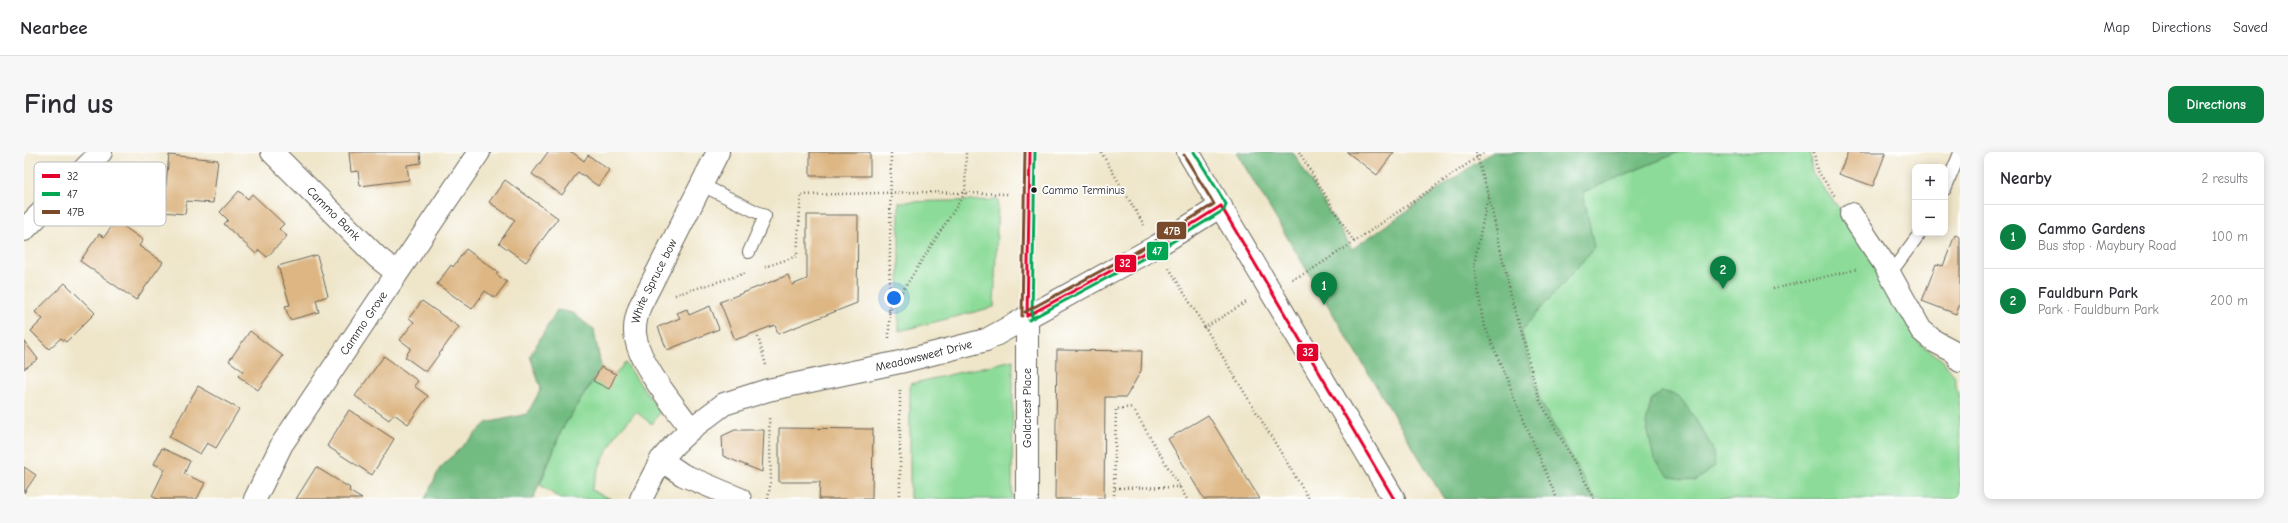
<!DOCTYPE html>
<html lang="en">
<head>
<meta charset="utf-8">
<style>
  :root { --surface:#fff; --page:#f7f7f7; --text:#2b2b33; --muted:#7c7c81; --line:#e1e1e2; --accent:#0b8043 }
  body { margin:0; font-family:"Comic Neue",sans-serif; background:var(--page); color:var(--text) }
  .controls { position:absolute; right:12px; top:12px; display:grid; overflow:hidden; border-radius:8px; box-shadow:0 2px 10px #0003 }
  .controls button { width:36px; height:36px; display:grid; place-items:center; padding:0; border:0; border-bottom:1px solid var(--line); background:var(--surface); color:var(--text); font:20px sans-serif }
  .you { position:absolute; left:870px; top:146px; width:14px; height:14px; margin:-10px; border:3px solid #fff; border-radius:50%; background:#1a73e8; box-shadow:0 0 0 6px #1a73e833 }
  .badge { display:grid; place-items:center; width:26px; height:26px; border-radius:50%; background:var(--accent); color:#fff; font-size:13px; font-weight:700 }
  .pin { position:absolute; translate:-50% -33px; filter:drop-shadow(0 1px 2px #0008) }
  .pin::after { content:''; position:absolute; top:21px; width:14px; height:12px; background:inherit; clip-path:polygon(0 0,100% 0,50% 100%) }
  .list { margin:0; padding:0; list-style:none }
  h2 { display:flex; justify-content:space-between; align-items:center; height:52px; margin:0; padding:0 16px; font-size:17px }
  h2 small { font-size:13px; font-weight:400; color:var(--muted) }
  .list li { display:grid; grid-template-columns:26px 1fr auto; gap:12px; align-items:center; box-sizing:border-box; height:64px; padding:0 16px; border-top:1px solid var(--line) }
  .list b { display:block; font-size:15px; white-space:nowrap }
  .list p { margin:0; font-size:13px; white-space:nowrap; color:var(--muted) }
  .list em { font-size:13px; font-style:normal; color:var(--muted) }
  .map { position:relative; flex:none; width:1936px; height:347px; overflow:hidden; border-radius:8px }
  header { display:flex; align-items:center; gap:24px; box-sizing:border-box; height:56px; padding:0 20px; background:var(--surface); border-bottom:1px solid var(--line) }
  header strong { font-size:19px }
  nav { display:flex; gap:22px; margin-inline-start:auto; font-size:14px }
  .intro { display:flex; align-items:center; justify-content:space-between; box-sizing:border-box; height:96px; padding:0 24px }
  h1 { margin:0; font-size:28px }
  .button { padding:10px 18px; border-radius:8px; background:var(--accent); color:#fff; font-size:14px; font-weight:700 }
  main { display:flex; gap:24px; padding:0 24px }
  aside { flex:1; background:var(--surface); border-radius:8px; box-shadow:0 2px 10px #0003 }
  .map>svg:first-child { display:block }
</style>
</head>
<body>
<header>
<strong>Nearbee</strong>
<nav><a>Map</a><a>Directions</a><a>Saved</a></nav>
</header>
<div class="intro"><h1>Find us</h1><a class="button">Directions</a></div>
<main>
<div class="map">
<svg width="1936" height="347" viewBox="0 0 1936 347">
  <rect width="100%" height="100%" fill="#fff"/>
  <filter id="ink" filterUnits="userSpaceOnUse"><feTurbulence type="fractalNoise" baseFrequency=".025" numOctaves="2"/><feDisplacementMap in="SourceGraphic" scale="8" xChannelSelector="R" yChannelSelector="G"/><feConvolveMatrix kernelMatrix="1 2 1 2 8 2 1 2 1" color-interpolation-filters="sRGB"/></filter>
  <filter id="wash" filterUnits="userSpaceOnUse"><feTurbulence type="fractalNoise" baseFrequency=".012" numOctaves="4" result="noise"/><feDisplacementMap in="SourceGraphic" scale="16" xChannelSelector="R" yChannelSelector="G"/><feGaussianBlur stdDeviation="0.9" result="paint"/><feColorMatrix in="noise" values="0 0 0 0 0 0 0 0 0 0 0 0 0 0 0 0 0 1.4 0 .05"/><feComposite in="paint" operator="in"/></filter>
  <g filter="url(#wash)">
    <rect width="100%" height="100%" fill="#efe6ca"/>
    <g fill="#8ddb99" stroke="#547c5a">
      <polygon points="1655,0 1786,0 1788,21 1825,69 1893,189 1917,207 1930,223 1936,252 1936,347 1571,347 1567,344 1516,249 1497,179 1570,96 1558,40"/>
      <polygon points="974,48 970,155 875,179 875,50"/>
      <polygon points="989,208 988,347 886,347 886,232"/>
      <polygon points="601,210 636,260 628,272 612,260 593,281 577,311 567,338 587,347 537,347 516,333 538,277 569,229 592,222"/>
    </g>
    <g fill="#72bb81" stroke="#476c4e">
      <polygon points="1212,0 1269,0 1328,97 1468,0 1655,0 1559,40 1570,96 1497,179 1516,249 1571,347 1420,347"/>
      <polygon points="533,158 549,161 570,178 577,215 538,277 509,347 401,347 416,316 462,271 503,262 517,237 506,204"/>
      <polygon points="1638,239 1655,244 1672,268 1688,295 1691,314 1671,329 1646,325 1630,307 1622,272 1627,248"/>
    </g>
    <g id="blocks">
      <g fill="#ddb683">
        <polygon points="325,0 396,0 397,11 383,13 385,28 336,34 334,19 327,20"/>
        <polygon points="524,0 548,0 560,9 564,3 585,18 574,34 554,20 538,43 508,22"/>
        <rect x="786" y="0" width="60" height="24"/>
        <polygon points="1323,0 1370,0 1353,23"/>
        <polygon points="1824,0 1862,0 1849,34 1815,22"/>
        <polygon points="145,3 194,8 189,51 163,49 161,62 139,60"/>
        <polygon points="481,28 534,66 502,110 475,91 491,68 465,50"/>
        <polygon points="215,39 224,47 228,42 260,72 255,77 263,84 243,105 235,98 232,102 200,72 204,68 196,60"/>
        <polygon points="783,63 834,63 833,151 754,182 751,173 711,188 696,150 764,123 768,133 783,127"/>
        <polygon points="92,69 119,88 115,94 139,110 112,148 56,109 75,82 80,85"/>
        <polygon points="1931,83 1936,85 1936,152 1932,162 1898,149 1912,112 1919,114"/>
        <polygon points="442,97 474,120 472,122 483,130 471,146 461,139 448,157 413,132 427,113 429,115"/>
        <polygon points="293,103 304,144 292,148 295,160 266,168 261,154 266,153 254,114"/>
        <polygon points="41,131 71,161 42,190 37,186 25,197 7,179 19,167 11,160"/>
        <polygon points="398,149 435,175 402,220 381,205 387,196 376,188 390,170 385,166"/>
        <polygon points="686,154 695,177 643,198 634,175 656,166 653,161 663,157 665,163"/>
        <polygon points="226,179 259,204 234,238 214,224 219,219 205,209"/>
        <polygon points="0,189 14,207 0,217"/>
        <polygon points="1033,198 1118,199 1117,219 1102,245 1081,245 1080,347 1031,347"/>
        <polygon points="360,204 394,229 390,234 404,244 384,272 370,262 365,268 331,244"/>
        <polygon points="577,215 592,222 585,237 569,229"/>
        <polygon points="174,234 215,257 192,296 183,291 176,302 145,285"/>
        <polygon points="325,258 370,287 348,323 303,294"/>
        <polygon points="1184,263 1224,328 1236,347 1180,347 1144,287"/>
        <polygon points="755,276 849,277 848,347 795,347 796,330 755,330"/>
        <polygon points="711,278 740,278 738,320 699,304 698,284"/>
        <polygon points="138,296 166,309 160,322 181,331 173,347 133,347 128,344 141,317 130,312"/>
        <polygon points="0,315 12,323 0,341"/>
        <polygon points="292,315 326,336 325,339 338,347 272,347"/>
      </g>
    </g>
  </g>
  <g filter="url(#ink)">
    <use href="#blocks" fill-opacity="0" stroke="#666359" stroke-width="1"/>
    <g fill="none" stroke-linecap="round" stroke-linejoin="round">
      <defs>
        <g id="lane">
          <polyline points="678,33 741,64 725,100"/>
          <polyline points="1921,37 1936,1"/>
          <polyline points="1865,123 1896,81"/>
          <polyline points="1003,164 1006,0"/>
        </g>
        <g id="street">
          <path id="s1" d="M248 0 353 105 372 120"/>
          <polyline points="1827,62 1859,110 1897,178 1910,189 1933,201 1936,209"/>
          <polyline points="0,78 77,0"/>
          <path id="s2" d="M667 277C650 253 617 215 612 187 609 176 612 165 616 154L694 0"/>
          <polyline points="637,308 659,323 716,347"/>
          <path id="s3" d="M231 347 258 292 455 0"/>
          <path id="s4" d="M617 347 637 308 651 292 667 277 700 252 744 238 876 210 962 188 1133 94 1197 54"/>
          <polyline points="1003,347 1003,164"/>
        </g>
        <polyline id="primary" points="1164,0 1370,347"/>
      </defs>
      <use href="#lane" stroke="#666359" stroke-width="14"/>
      <use href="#street" stroke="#666359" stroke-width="24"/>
      <use href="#primary" stroke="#666359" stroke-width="24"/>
      <g stroke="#666359" stroke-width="2.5" stroke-dasharray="1 3" stroke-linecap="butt">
        <polyline points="1077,0 1120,73"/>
        <polyline points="1275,0 1330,90"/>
        <polyline points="1452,0 1466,49 1488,150 1516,249 1571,347"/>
        <polyline points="1790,0 1793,18 1811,44"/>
        <polyline points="1464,44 1450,112 1459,170 1533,347"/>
        <polyline points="741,115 773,104 777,43 894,40 984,42"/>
        <polyline points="1145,116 1285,347"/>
        <polyline points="1268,127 1284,120 1330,90 1461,0"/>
        <polyline points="1749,137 1834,117"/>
        <polyline points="651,143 722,121"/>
        <polyline points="865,160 941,41 942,0"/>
        <polyline points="1180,176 1224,149"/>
        <polyline points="734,185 742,213"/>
        <polyline points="865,186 867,0"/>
        <polyline points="1091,336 1156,335"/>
        <polyline points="744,347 747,328 745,264"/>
        <polyline points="876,347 876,236"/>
        <polyline points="1090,347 1092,257 1108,255 1163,347"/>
      </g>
      <use href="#lane" stroke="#fff" stroke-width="12"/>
      <use href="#street" stroke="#fff" stroke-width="22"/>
      <use href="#primary" stroke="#fff" stroke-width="22"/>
      <defs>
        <g id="bus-1">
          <polyline points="1197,54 1370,347"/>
          <polyline points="1003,164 1133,94 1197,54"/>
          <polyline points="1003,164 1006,0"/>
        </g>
        <g id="bus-2">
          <polyline points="1008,164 1011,0"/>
          <polyline points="1005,168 1135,98 1200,58 1202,52 1170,0"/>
        </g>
        <g id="bus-3">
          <polyline points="1001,160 1130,90 1190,52 1160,3"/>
          <polyline points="998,164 1001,0"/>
        </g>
      </defs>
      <use href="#bus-1" stroke="#fff" stroke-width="6"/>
      <use href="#bus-2" stroke="#fff" stroke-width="6"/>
      <use href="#bus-3" stroke="#fff" stroke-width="6"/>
      <use href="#bus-1" stroke="#e4002b" stroke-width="3"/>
      <use href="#bus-2" stroke="#00a651" stroke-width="3"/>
      <use href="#bus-3" stroke="#7a4b2a" stroke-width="3"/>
    </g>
  </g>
  <circle fill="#1c1c1c" stroke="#fff" stroke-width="1.5" cx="1010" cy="38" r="3.5"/>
  <g text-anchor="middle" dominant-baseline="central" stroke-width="3.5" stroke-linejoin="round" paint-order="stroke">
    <g font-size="11" fill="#1c1c1c" stroke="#fff" text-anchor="start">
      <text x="1018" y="38">Cammo Terminus</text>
    </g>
    <g font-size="12" fill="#1c1c1c" stroke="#fff">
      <text stroke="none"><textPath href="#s1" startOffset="87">Cammo Bank</textPath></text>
      <text stroke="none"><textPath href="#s2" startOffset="168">White Spruce bow</textPath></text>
      <text stroke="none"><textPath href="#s3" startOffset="207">Cammo Grove</textPath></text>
      <text stroke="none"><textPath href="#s4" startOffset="334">Meadowsweet Drive</textPath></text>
      <text transform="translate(1003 256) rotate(-90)">Goldcrest Place</text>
    </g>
  </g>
  <rect x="10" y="10" width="132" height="64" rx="6" fill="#fff" stroke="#bbb" stroke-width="1"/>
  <rect x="18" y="22" width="18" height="4" fill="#e4002b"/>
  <rect x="18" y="40" width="18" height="4" fill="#00a651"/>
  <rect x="18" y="58" width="18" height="4" fill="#7a4b2a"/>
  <g font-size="11" fill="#1c1c1c">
    <text x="43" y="28">32</text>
    <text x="43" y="46">47</text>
    <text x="43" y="64">47B</text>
  </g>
  <g stroke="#fff" stroke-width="1.5">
    <rect x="1132" y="69" width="31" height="19" rx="4" fill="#7a4b2a"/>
    <rect x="1122" y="89" width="23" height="20" rx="4" fill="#00a651"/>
    <rect x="1090" y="102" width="23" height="19" rx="4" fill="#e4002b"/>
    <rect x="1272" y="191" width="23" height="19" rx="4" fill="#e4002b"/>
  </g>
  <g font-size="11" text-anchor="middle" font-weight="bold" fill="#fff">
    <text x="1148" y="83">47B</text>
    <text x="1133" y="103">47</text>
    <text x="1101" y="115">32</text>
    <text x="1284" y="204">32</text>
  </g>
</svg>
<div class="controls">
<button>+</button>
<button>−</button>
</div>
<div class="you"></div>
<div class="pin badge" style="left:1300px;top:153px">1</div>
<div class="pin badge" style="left:1699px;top:137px">2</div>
</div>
<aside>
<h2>Nearby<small>2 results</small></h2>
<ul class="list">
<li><span class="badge">1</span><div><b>Cammo Gardens</b><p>Bus stop · Maybury Road</p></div><em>100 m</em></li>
<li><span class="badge">2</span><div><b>Fauldburn Park</b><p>Park · Fauldburn Park</p></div><em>200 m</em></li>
</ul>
</aside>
</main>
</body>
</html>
